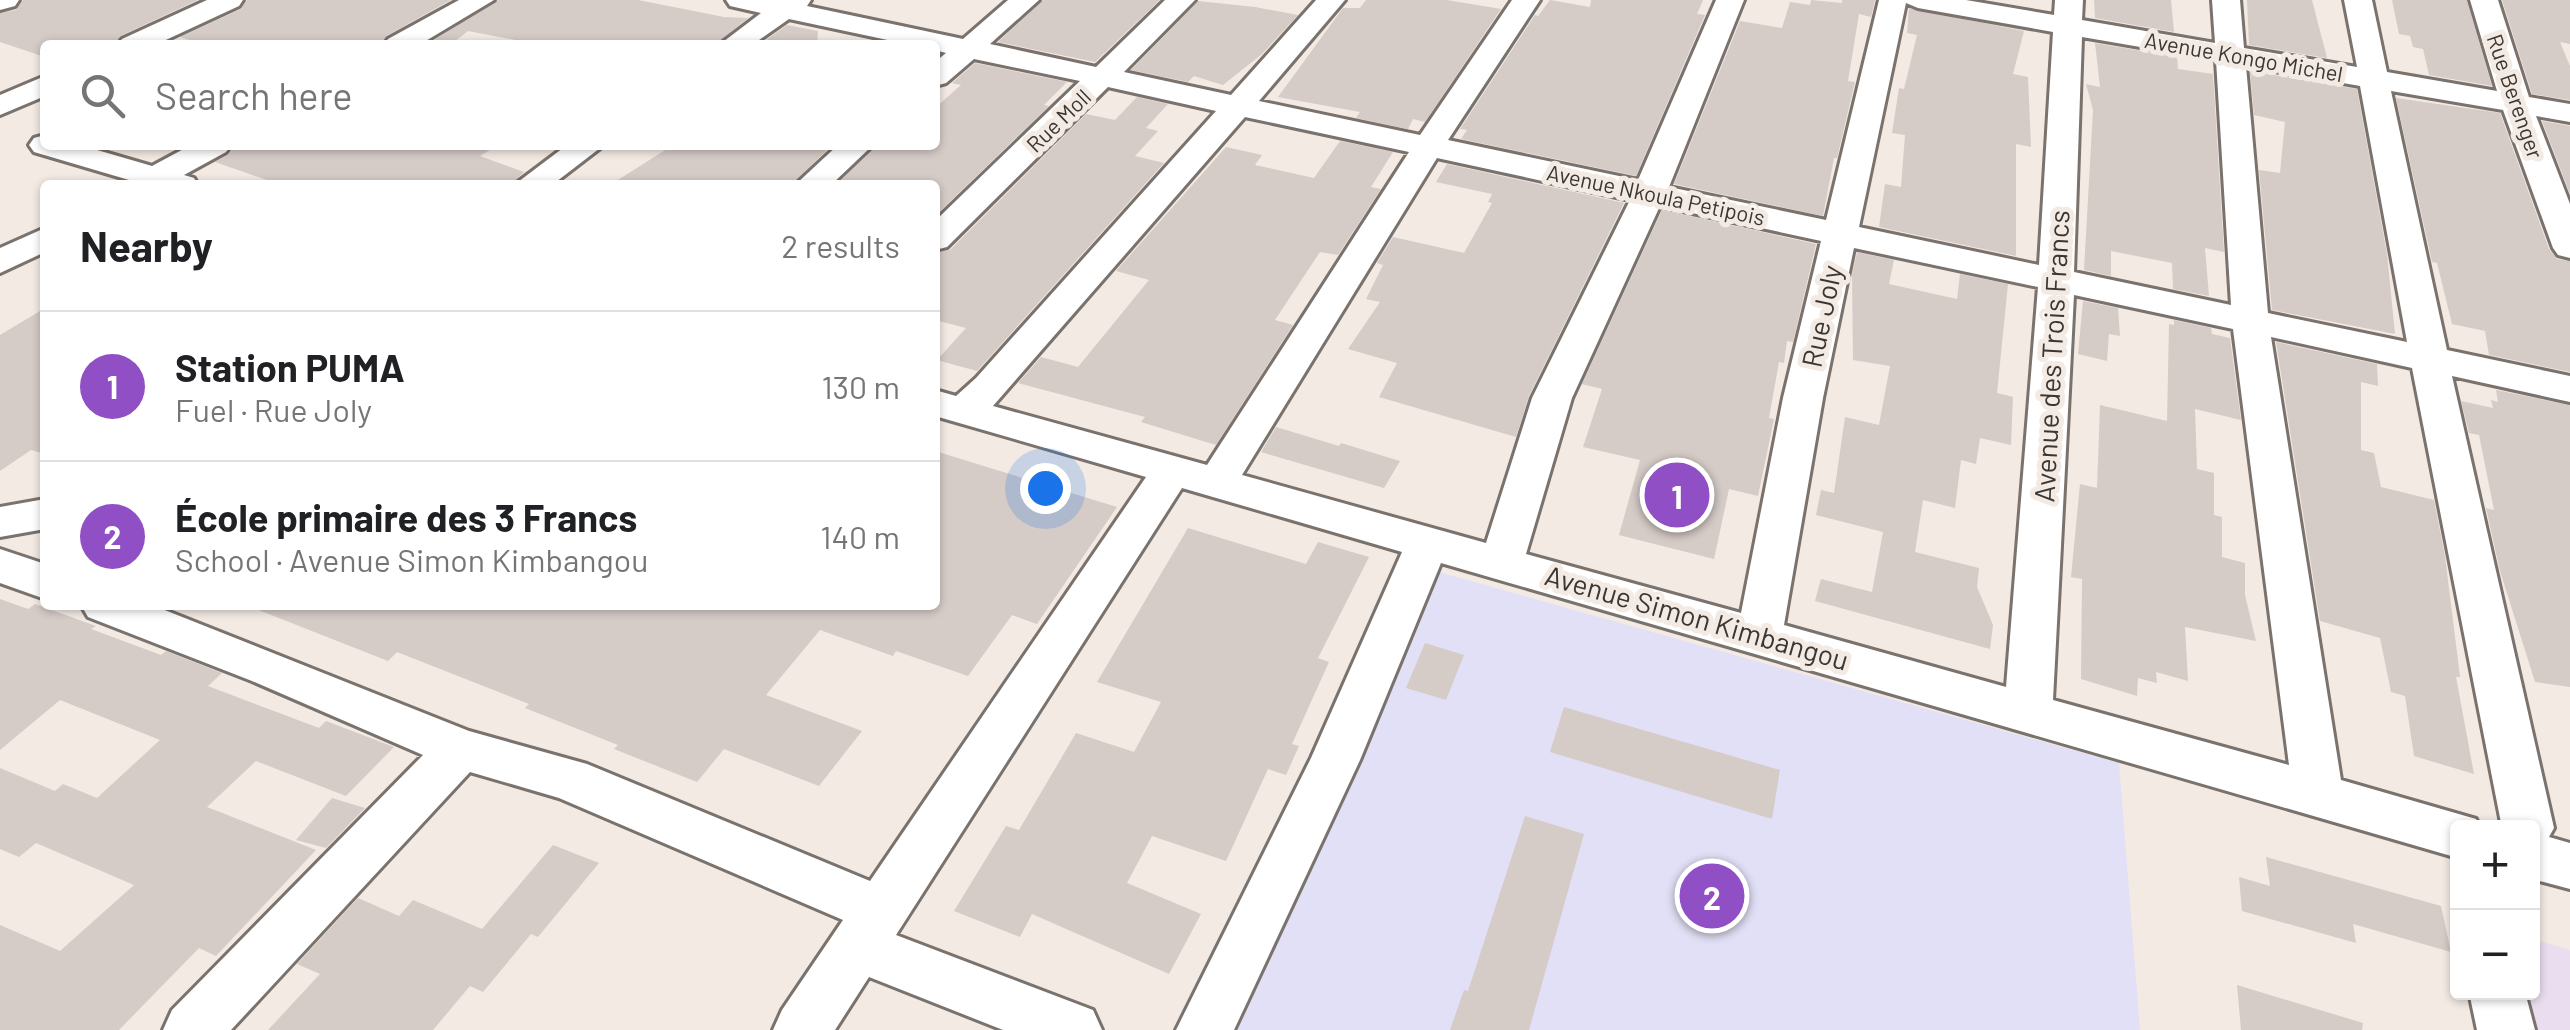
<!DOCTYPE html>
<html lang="en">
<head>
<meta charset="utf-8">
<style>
  :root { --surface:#fff; --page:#f2f2f2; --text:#202124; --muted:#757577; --line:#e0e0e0; --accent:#904fc5 }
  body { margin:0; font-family:Barlow,sans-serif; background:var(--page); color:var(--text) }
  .controls { position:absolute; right:30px; bottom:30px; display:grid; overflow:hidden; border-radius:10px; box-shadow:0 2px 8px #0004 }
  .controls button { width:90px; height:90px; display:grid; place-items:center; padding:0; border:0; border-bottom:2px solid var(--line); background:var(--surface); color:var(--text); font:50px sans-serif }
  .you { position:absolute; left:1045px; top:488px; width:35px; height:35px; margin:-25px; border:8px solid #fff; border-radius:50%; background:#1a73e8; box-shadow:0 0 0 15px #1a73e833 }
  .badge { display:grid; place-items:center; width:65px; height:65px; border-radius:50%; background:var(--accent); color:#fff; font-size:32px; font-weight:700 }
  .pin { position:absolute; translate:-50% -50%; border:5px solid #fff; box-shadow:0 2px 10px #0006 }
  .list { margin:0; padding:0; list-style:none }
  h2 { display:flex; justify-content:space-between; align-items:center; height:130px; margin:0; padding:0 40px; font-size:42px }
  h2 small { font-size:32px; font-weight:400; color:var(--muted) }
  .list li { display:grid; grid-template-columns:65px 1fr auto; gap:30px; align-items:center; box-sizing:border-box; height:150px; padding:0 40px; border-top:2px solid var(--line) }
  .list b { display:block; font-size:38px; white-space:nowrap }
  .list p { margin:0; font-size:32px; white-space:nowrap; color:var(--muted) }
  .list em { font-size:32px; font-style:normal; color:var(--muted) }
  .icon { flex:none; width:55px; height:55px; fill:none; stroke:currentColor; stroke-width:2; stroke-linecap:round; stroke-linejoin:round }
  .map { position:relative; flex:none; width:2570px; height:1030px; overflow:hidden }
  .search { position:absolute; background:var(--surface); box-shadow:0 2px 8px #0004; left:40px; top:40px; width:900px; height:110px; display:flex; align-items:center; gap:25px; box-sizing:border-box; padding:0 35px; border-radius:10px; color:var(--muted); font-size:38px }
  .panel { position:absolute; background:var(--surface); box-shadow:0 2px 8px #0004; left:40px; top:180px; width:900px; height:430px; border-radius:10px }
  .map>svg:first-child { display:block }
</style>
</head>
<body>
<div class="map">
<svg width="2570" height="1030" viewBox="0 0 2570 1030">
  <rect width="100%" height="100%" fill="#f3eae4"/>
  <polygon fill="#e2e0f6" points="1439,572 2119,763 2140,1030 1234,1030"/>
  <polygon fill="#ebddf0" points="2533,939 2570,950 2570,1030 2522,1030 2513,993 2532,992"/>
  <g fill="#d5cbc7">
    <polygon points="23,0 198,0 120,36 114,45 45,45 45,57 0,42 0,13 16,10"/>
    <polygon points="247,0 451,0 386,36 380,45 206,45 180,37 241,9"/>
    <polygon points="498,0 638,0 724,17 748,18 715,45 542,45 468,31 450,45 426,45"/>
    <polygon points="1043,0 1160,0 1095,62 998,42"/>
    <polygon points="1366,0 1447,0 1501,9 1425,122 1413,119 1408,129 1356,118 1360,112 1278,97 1343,8 1360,8"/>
    <polygon points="1550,0 1590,7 1591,0 1703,0 1697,14 1705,15 1636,176 1461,139 1467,130 1460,129 1535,15 1538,16"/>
    <polygon points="1811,0 1842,3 1842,0 1875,0 1871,17 1859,14 1848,81 1855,82 1837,158 1834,158 1823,216 1674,184 1740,21 1782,28 1790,2 1810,5"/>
    <polygon points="2094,0 2171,0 2174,32 2095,18"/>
    <polygon points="2247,0 2312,0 2327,58 2249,45"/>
    <polygon points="2392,0 2467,0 2492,86 2429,75 2423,49 2413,47 2410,36 2399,34"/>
    <polygon points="2502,0 2570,0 2570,44 2560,42 2570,66 2570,100 2532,94"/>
    <polygon points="1198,1 1255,7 1298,15 1262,54 1223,85 1194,76 1188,82 1131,70"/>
    <polygon points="1909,8 2024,31 2013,74 2028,77 2031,147 2016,144 2016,256 1879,227 1885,184 1901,187 1905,135 1892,133 1899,88 1904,89 1917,35 1907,33"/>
    <polygon points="787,25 818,31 817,45 759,45"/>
    <polygon points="2095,43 2177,57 2178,69 2213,74 2224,252 2205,248 2209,296 2173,289 2172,263 2111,251 2111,276 2084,270 2093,110 2086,84 2100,87"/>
    <polygon points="975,63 1067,82 1044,105 1049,106 935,216 935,185 836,185 877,145 935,145 935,108 961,85 952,83"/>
    <polygon points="2250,71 2357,89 2387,254 2395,334 2272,310 2259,170 2280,173 2285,122 2254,115"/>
    <polygon points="1137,97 1168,104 1146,128 1158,131 1135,156 1164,163 977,371 937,360 966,328 935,320 935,253 950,250 1086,114 1115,120"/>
    <polygon points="2396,98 2500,113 2549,249 2557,259 2570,261 2570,372 2489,355 2485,331 2452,324 2437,263 2432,262"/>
    <polygon points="2542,121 2570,126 2570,194"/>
    <polygon points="1340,141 1393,152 1371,187 1381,189 1338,255 1320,252 1275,320 1293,325 1216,445 1141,422 1145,417 1018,383 1041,357 1078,367 1149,280 1116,271 1226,147 1262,155 1255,165 1314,178"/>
    <polygon points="235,145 498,145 480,156 524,172 510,185 281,185 215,162 228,155"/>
    <polygon points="673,145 832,145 791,185 610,185"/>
    <polygon points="1447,164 1624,203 1529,396 1516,437 1379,397 1397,363 1348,349 1380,302 1366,299 1383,265 1377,263 1393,237 1464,253 1492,203 1488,202 1492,194 1436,182"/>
    <polygon points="1662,210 1816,244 1793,342 1787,341 1784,363 1779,362 1769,418 1774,419 1758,496 1729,489 1714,559 1619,535 1640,460 1583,447 1602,389 1582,384"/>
    <polygon points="1857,252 1894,260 1889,284 1957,299 1960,274 2008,284 1997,393 2013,397 2011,445 1980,438 1976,464 1961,460 1955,508 1923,500 1915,552 1979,568 1977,587 1993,625 1990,649 1815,601 1821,579 1872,592 1883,532 1816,515 1821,490 1834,493 1845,417 1879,425 1890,366 1853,360 1852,275"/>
    <polygon points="2083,301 2118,308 2120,336 2109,334 2107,361 2078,354"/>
    <polygon points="45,308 45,454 31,450 0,471 0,335"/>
    <polygon points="2174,320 2211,328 2212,334 2230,338 2241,420 2195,409 2197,469 2214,473 2214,515 2222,517 2222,557 2245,563 2245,595 2256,641 2185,627 2188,681 2156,672 2157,683 2138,678 2137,696 2081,679 2082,579 2071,577 2080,484 2097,488 2100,405 2167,421 2169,324 2174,325"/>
    <polygon points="2276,342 2377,364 2378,386 2361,382 2361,450 2374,453 2381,487 2434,500 2445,556 2460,677 2456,677 2474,774 2414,756 2405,696 2391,692 2380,638 2320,621"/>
    <polygon points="2496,390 2570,405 2570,687 2535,682 2500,571 2486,508 2494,510 2479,435 2469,433 2461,401 2493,408 2491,400 2498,402"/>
    <polygon points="1276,427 1339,446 1341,443 1400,461 1384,488 1261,452"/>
    <polygon points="935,451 1117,507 1037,624 1012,615 968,676 896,651 893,656 820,630 766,695 862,731 819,786 724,749 697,782 614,749 618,745 525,708 529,704 397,652 388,661 251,607 935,605"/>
    <polygon points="1188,528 1306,564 1318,542 1369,557 1318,658 1329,662 1292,744 1299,746 1286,775 1268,769 1226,861 1152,836 1127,883 1201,914 1169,974 1032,914 1020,937 954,911 1006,826 1019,830 1076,733 1134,752 1161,702 1097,682"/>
    <polygon points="0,599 28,609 35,604 96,626 91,629 161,655 166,651 222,673 208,686 319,728 326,721 394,747 346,796 256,761 207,807 316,850 216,956 199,948 119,1030 0,1030 0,925 60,951 134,885 36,843 19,857 0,849 0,768 55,791 63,784 97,798 160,740 60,700 0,750"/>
    <polygon points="1425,643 1464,655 1446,700 1406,688"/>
    <polygon points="1564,707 1780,770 1772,819 1550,752"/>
    <polygon points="332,798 365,808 326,848 296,840"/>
    <polygon points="1525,816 1584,834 1529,1030 1450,1030 1464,990 1468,991"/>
    <polygon points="553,845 599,863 538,937 531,934 483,992 470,986 433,1030 268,1030 320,974 297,964 358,898 399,916 413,900 482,929"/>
    <polygon points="2266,857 2441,906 2451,952 2353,924 2356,943 2242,911 2239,877 2270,886"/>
    <polygon points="2237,985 2363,1023 2362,1030 2241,1030"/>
  </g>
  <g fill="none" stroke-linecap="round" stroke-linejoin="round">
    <defs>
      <g id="minor">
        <polygon points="0,0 19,0 15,6 0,10"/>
        <polygon points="207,0 243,0 239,6 155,45 118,45 122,39"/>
        <polygon points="459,0 494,0 419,45 384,45 388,39"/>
        <path d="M726 0H811L807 6 963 39 1008 0H1039L990 44 1096 67 1165 0H1195L1124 72 1231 95 1316 0H1345L1259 101 1420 135 1512 0H1540L1448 140 1638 180 1716 0H1744L1669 187 1826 220 1879 0H1966L2054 15 2055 0H2083L2082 20 2215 43 2212 0H2240L2244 48 2357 67 2344 0H2372L2387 72 2497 91 2470 0H2498L2529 97 2570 104V122L2536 116 2570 204V258L2558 255 2553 248 2503 110 2391 91 2447 350 2570 376V402L2452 376 2554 828 2549 837 2570 843V889L2532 879V828H2502L2412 368 2271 337 2341 780 2476 819 2480 828H2458V858L1441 563 1360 760 1234 1030H1176L1311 758 1402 552 1182 488 896 935 1093 1010 1102 1030H1003L869 977 835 1030H773L782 1010 843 920 559 798 470 772 231 1030H163L172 1010 423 755 252 681 88 617 81 605H152L469 731 587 764 870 881 1146 477 935 416V390L956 396 976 378 1216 111 1108 87 947 247 935 250V221L1080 81 974 59 946 83 935 86V62L946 53 935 50V45H911L789 19 752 45H719L761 13 730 6ZM1906 3 1918 8 2053 32 2039 265 1859 227ZM2082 37 2216 60 2231 305 2074 272ZM2246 66 2360 86 2407 342 2268 313ZM1245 117 1409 152 1207 465 993 406ZM1437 158 1630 200 1532 398 1486 543 1242 475ZM1660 206 1821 241 1783 398 1741 613 1526 554 1572 398ZM1854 248 2038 287 2006 687 1784 625 1823 398ZM2074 295 2233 329 2289 765 2053 700Z"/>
        <polygon points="45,76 45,96 0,115 0,95"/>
        <polygon points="45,135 45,145 80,145 152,166 191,145 231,145 226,152 184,175 194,178 198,185 126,185 129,180 34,152 29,145 34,138"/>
        <polygon points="567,145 604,145 552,185 514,185"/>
        <polygon points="838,145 873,145 831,185 795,185"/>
        <polygon points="45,228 45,252 0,273 0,248"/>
        <polygon points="45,499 45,529 0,537 0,507"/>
        <polygon points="0,549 45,564 45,599 0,583"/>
        <polygon points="2469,992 2525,992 2535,1030 2477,1030"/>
      </g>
    </defs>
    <use href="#minor" stroke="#7a726c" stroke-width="6"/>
    <use href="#minor" fill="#fff" fill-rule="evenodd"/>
  </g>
  <g text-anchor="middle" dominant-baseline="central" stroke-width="10" stroke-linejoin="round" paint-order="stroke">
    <g font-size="22" fill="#393633" stroke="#f3eae4">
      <text transform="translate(2244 56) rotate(10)">Avenue Kongo Michel</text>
      <text transform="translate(2516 96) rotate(71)">Rue Berenger</text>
      <text transform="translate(1058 120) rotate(-44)">Rue Moll</text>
      <text transform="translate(1656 194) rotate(12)">Avenue Nkoula Petipois</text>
    </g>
    <g font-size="28" fill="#393633" stroke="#f3eae4">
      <text transform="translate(1821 316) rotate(-78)">Rue Joly</text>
      <text transform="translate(2051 356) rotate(-87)">Avenue des Trois Francs</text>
      <text transform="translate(1697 617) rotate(16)">Avenue Simon Kimbangou</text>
    </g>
  </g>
</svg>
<div class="controls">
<button>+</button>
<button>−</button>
</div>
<div class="you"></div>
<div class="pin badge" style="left:1677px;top:495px">1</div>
<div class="pin badge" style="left:1712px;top:896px">2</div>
<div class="search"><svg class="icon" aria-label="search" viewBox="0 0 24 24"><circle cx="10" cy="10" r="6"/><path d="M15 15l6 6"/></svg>Search here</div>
<section class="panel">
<h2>Nearby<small>2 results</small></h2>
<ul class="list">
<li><span class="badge">1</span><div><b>Station PUMA</b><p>Fuel · Rue Joly</p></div><em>130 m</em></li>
<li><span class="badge">2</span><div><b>École primaire des 3 Francs</b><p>School · Avenue Simon Kimbangou</p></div><em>140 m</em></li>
</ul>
</section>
</div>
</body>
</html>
